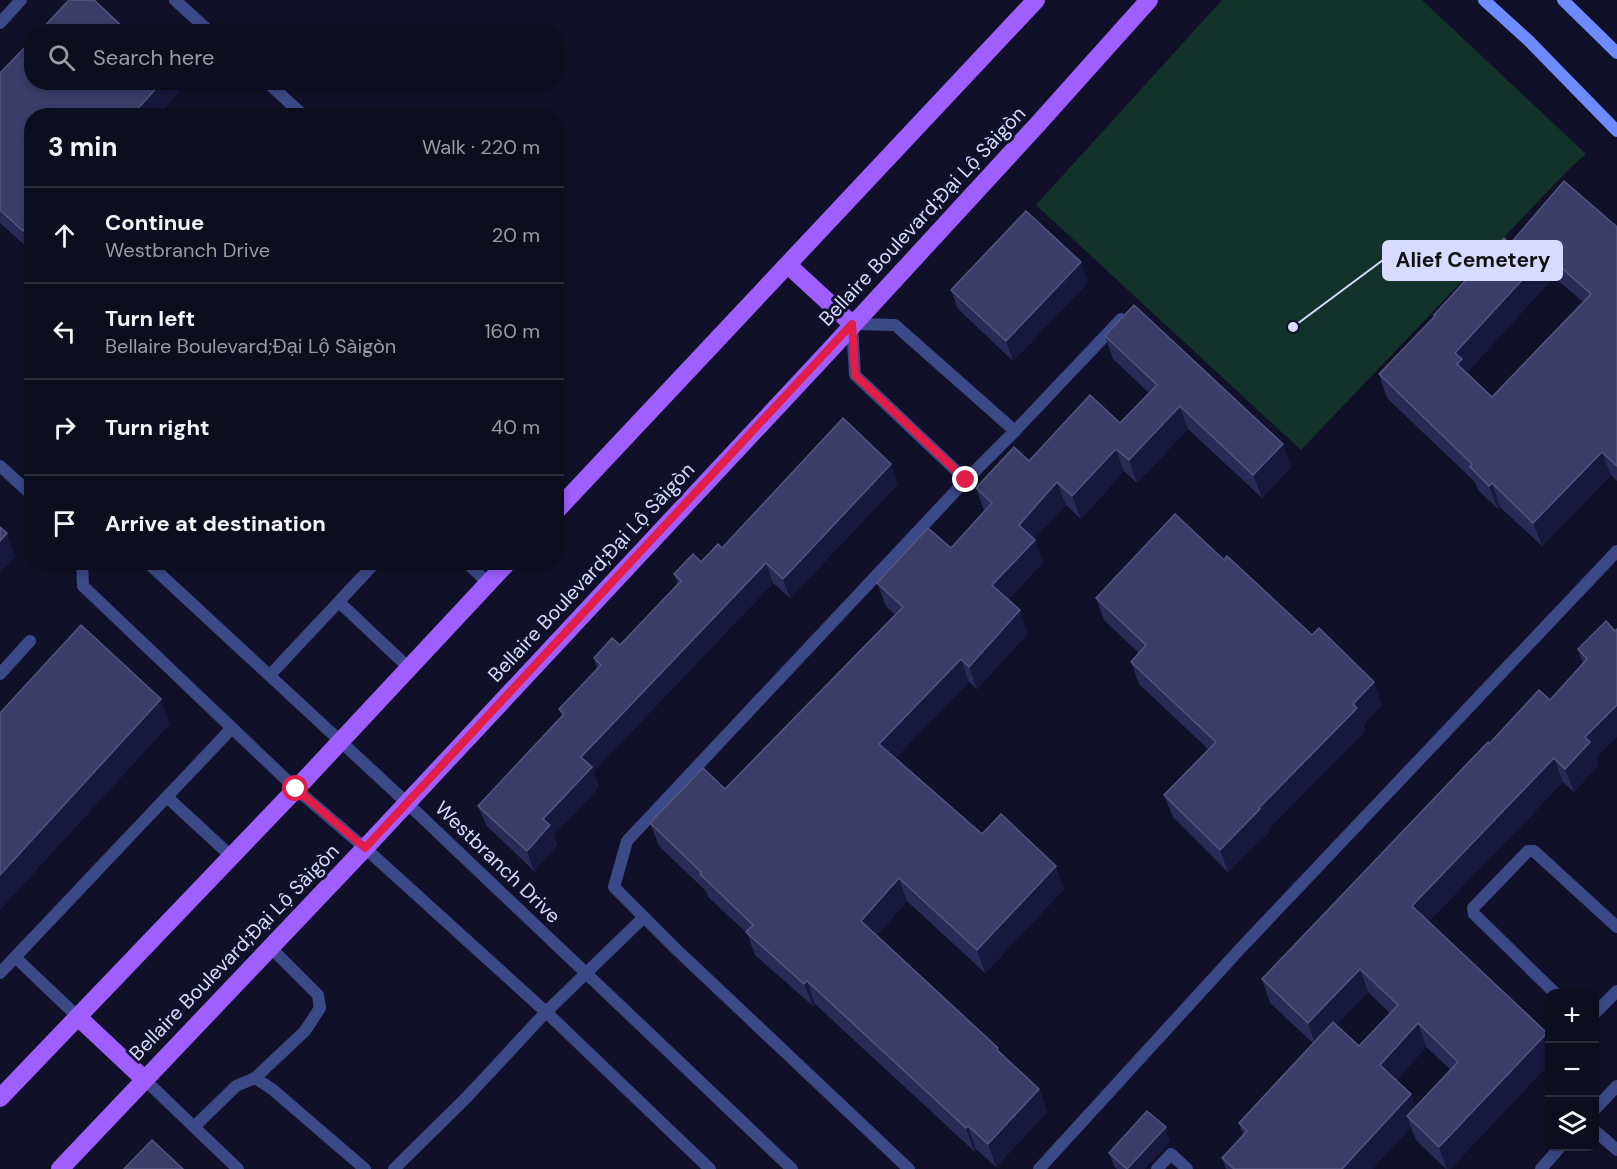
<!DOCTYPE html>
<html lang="en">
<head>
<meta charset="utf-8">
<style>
  :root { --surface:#0c0d1e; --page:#1a1b2b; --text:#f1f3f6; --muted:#9a9ca4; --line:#2c2d3c }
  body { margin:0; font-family:"DM Sans",sans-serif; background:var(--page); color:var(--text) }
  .controls { position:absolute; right:18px; bottom:18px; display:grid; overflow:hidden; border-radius:12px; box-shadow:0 3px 9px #0003 }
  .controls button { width:54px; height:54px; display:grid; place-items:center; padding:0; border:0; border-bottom:2px solid var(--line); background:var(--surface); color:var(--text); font:30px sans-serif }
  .stop { position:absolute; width:18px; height:18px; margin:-14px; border:4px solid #e11d48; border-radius:50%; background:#fff }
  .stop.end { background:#e11d48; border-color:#fff; box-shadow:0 2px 6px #0008 }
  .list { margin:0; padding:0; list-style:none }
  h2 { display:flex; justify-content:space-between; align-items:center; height:78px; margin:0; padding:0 24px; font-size:26px }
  h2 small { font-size:20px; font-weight:400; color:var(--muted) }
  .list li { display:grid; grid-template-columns:39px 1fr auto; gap:18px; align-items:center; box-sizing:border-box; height:96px; padding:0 24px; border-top:2px solid var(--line) }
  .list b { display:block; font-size:22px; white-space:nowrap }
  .list p { margin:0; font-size:20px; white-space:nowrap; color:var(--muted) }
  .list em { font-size:20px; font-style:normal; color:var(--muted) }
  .icon { flex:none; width:33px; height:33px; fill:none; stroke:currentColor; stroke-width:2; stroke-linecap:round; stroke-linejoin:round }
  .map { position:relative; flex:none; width:1617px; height:1169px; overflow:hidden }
  .search { position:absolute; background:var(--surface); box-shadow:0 3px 9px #0003; left:24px; top:24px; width:540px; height:66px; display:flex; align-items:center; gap:15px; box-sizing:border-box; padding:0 21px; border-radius:24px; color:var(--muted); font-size:22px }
  .panel { position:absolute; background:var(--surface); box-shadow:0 3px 9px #0003; left:24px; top:108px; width:540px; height:462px; border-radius:24px }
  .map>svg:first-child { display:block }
</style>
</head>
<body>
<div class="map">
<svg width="1617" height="1169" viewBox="0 0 1617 1169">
  <rect width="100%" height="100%" fill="#101128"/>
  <polygon fill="#13322a" points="1222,0 1422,0 1586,154 1571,167 1301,450 1036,205"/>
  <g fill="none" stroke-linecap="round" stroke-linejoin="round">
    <g stroke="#3b4987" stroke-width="12">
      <polyline points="175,0 210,32"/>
      <polyline points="0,23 21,0"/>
      <polyline points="267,82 304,116"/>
      <polyline points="966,480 855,375 852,324 895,325 1015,431"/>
      <polyline points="466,562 489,584"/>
      <polyline points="339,602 409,668"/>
      <polyline points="0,674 30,641"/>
      <polyline points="270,675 376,562"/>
      <polyline points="167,797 232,857"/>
      <polyline points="15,957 78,1017"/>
      <polyline points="0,973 232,728"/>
      <polyline points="1556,994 1474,914 1473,908 1528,851 1534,851 1617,927"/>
      <polyline points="1594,1014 1617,991"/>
      <polyline points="255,1078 305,1031 320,1008 318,995 270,947"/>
      <polyline points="144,1079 238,1169"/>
      <polyline points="194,1127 236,1086 255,1078 272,1089 365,1169"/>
      <polyline points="1594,1130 1617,1150"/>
      <polyline points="394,1169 466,1098 546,1012 644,917"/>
      <polyline points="909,1169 677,950 614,887 627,841 966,480 1015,431 1121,319"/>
      <polyline points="1039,1169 1240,949 1617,551"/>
      <polyline points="1157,1169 1171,1154 1187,1169"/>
    </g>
    <g stroke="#3b4987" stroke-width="12">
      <polyline points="0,466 32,495"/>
      <polyline points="82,562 83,586 296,789 365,848 546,1012 710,1169"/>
      <polyline points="147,562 407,803 792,1169"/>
      <polyline points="1594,1110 1617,1086"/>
      <polyline points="1541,1169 1561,1146"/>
    </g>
    <g stroke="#6e8aff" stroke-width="12">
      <polyline points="1484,0 1528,40 1617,131"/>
      <polyline points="1563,0 1617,53"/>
    </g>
    <g stroke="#9f5eff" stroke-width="18">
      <polyline points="788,265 852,324"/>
      <polyline points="556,511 1036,0"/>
      <polyline points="78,1017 144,1079"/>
      <polyline points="0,1098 296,789 508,562"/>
      <polyline points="60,1169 365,848 829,351 1037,125 1149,0"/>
    </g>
  </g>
  <g fill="#292a56" fill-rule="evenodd">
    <polygon points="0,73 32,82 176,82 179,92 157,116 32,116 32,249 30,250 0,223"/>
    <path d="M1617 227V481L1611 475 1542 546 1500 507 1498 509 1478 490 1475 482 1387 398 1379 374 1434 317V315L1510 244ZM1554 277 1583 302 1492 397 1467 372Z"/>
    <polygon points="1088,282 1013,361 958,309 951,290"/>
    <polygon points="1105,336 1283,444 1291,467 1262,498 1188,429 1137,483 1124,471 1081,519 1066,505 1034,539 1043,562 1008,600 1028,633 977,689 969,682 895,758 982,834 1064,889 985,973 907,901 877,935 1039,1089 1047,1112 996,1167 976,1149 974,1151 815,1004 813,1006 755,955 747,933 708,897 706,891 659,846 650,823 725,789 895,615 886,606 877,583 951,548 984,511 976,488 1029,461 1120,423 1149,393 1113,359"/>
    <polygon points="898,484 790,598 773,583 593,772 599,787 554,835 557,845 534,871 486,825 478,806 562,716 559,709 597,669 594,658 620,645 678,584 674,574 701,562 722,548"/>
    <polygon points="1096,598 1382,705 1363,724 1365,731 1268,829 1269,832 1228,872 1173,817 1164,795 1209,750 1139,684 1131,662 1139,653 1104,620"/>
    <path d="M1606 621 1596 758 1598 765 1574 792 1563 782 1428 922 1547 1033 1550 1041V1063L1450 1169H1446L1416 1140 1411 1127 1372 1169H1226L1222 1158 1243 1135 1239 1123 1313 1043 1270 1003 1262 979 1550 700 1583 664 1578 649ZM1368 992 1390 1013 1359 1046 1336 1025ZM1426 1047 1451 1070 1416 1107 1396 1080Z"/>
    <polygon points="1170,1141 1144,1169 1117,1169 1114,1166 1109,1153"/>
  </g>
  <g fill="#17183c">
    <polygon points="162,82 176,82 179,92 157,116 131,116"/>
    <polygon points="24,229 32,248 30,250 23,231"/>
    <polygon points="1546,254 1554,277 1467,373 1457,364 1455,353"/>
    <polygon points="1081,262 1088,282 1013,361 1006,341"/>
    <polygon points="1180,406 1188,429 1137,483 1129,460"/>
    <polygon points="1283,444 1291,467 1262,498 1253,475"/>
    <polygon points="1116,449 1124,471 1081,519 1072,496"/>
    <polygon points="1602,452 1611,475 1542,546 1533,523"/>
    <polygon points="891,464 898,484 790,598 783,579"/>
    <polygon points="1057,482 1066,505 1027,547 1019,525"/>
    <polygon points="1492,483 1500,507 1498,509 1489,486"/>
    <polygon points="7,533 15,557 0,573 0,541"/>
    <polygon points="1035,540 1043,562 1000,608 992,585"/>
    <polygon points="766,563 773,583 593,772 599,787 554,835 557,845 534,871 527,851 543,819 581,757"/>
    <polygon points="1020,610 1028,633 977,689 969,667"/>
    <polygon points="961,659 969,682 887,767 879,744"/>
    <polygon points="1374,682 1382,705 1363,724 1365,731 1268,829 1269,832 1228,872 1220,850 1353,704"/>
    <polygon points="161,699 170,724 0,910 0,875"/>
    <polygon points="1617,705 1617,737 1596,758 1598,765 1574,792 1565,769 1585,737"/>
    <polygon points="1554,758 1563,782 1420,930 1412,906"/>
    <polygon points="1056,866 1064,889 985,973 977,950"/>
    <polygon points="899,878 907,901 869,944 861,921"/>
    <polygon points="1360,969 1368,992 1316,1046 1308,1023"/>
    <polygon points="807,981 815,1004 813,1006 804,984"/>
    <polygon points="1418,1023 1426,1047 1389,1089 1380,1065"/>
    <polygon points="1547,1033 1550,1041 1550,1063 1450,1169 1447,1169 1439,1147"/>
    <polygon points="1039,1089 1047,1112 996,1167 988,1144"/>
    <polygon points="1411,1094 1420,1118 1407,1116 1411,1127 1372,1169 1342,1169"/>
    <polygon points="968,1126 976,1149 974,1151 966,1128"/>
    <polygon points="1166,1127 1170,1141 1144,1169 1127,1169"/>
  </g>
  <g fill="#3c3d68" stroke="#545680" stroke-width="1.5" fill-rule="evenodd">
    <polygon points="69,0 94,0 128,32 39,32"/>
    <polygon points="32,40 32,82 162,82 131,116 32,116 32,236 24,229 23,231 0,210 0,73"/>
    <path d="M1564 181 1617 227V466L1602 452 1533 523 1492 483 1489 486 1470 467 1472 464 1379 374 1435 316 1434 315 1504 238 1510 244ZM1546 254 1591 294 1492 397 1457 364 1462 359 1455 353Z"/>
    <polygon points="1026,211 1081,262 1006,341 951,290"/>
    <polygon points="1134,305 1283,444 1253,475 1180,406 1129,460 1116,449 1072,496 1057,482 1019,525 1035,540 992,585 1020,610 969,667 961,659 879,744 982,834 1001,814 1056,866 977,950 899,878 861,921 998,1048 997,1050 1039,1089 988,1144 968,1126 966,1128 807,981 804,984 746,932 753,925 700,874 701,872 650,823 703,768 725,789 903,607 877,583 928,528 951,548 992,503 976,488 1014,447 1029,461 1090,395 1120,423 1157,385 1105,336"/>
    <polygon points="843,418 891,464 783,579 766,563 581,757 592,767 543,819 550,825 527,851 478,806 564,714 559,709 601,665 594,658 612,638 620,645 681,581 674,574 693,554 701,562 718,544 722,548"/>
    <polygon points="1175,514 1224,560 1227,556 1312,635 1319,628 1374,682 1353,704 1357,708 1259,808 1260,809 1220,850 1164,795 1216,742 1131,662 1146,645 1096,598"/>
    <polygon points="0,527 7,533 0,541"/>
    <polygon points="1606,621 1615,631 1617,629 1617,705 1585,737 1590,742 1565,769 1554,758 1412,906 1547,1033 1439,1147 1407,1116 1458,1062 1418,1023 1380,1065 1411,1094 1342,1169 1234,1169 1222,1158 1247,1131 1239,1123 1333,1022 1359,1046 1398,1005 1360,969 1308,1023 1262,979 1488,742 1489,744 1539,690 1550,700 1587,659 1578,649"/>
    <polygon points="81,625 161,699 0,875 0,713"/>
    <polygon points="1147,1111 1166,1127 1127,1169 1109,1153"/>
    <polygon points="152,1140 183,1169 124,1169"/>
  </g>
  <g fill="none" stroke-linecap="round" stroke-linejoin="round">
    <polyline stroke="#e11d48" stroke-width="8" points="296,789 365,848 852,324 855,375 966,480"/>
  </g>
  <g text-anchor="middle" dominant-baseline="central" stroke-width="6" stroke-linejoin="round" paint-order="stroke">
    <g font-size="20" fill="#d7dbff" stroke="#101128">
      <text transform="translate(922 216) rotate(-47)">Bellaire Boulevard;Đại Lộ Sàigòn</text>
      <text transform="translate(591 572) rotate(-47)">Bellaire Boulevard;Đại Lộ Sàigòn</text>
      <text transform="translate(498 862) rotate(44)">Westbranch Drive</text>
      <text transform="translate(234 952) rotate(-46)">Bellaire Boulevard;Đại Lộ Sàigòn</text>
    </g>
  </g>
  <path fill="none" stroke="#d7dbff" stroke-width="2" d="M1293 327L1383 260"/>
  <circle fill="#d7dbff" stroke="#101128" stroke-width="2" cx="1293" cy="327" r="6"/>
  <rect fill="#d7dbff" stroke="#d7dbff" stroke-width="2" x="1383" y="241" width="179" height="39" rx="6"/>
  <g font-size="21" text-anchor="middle" font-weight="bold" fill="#111">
    <text x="1473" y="267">Alief Cemetery</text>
  </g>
</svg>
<div class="controls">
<button>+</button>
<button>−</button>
<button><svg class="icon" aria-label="layers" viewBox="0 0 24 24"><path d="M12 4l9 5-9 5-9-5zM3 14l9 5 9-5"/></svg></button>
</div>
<div class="stop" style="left:296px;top:789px"></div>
<div class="stop end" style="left:966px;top:480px"></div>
<div class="search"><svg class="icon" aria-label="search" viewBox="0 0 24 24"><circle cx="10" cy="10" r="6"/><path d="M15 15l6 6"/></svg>Search here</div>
<section class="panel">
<h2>3 min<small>Walk · 220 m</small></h2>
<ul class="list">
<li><svg class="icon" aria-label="ahead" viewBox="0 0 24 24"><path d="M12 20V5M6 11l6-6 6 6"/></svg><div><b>Continue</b><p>Westbranch Drive</p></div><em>20 m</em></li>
<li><svg class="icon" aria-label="left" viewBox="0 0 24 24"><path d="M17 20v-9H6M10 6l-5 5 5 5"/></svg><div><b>Turn left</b><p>Bellaire Boulevard;Đại Lộ Sàigòn</p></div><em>160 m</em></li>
<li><svg class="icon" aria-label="right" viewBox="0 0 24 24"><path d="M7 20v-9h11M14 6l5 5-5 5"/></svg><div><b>Turn right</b></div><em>40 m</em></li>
<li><svg class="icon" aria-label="arrive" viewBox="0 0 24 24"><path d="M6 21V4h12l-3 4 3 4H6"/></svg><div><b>Arrive at destination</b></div></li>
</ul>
</section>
</div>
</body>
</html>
